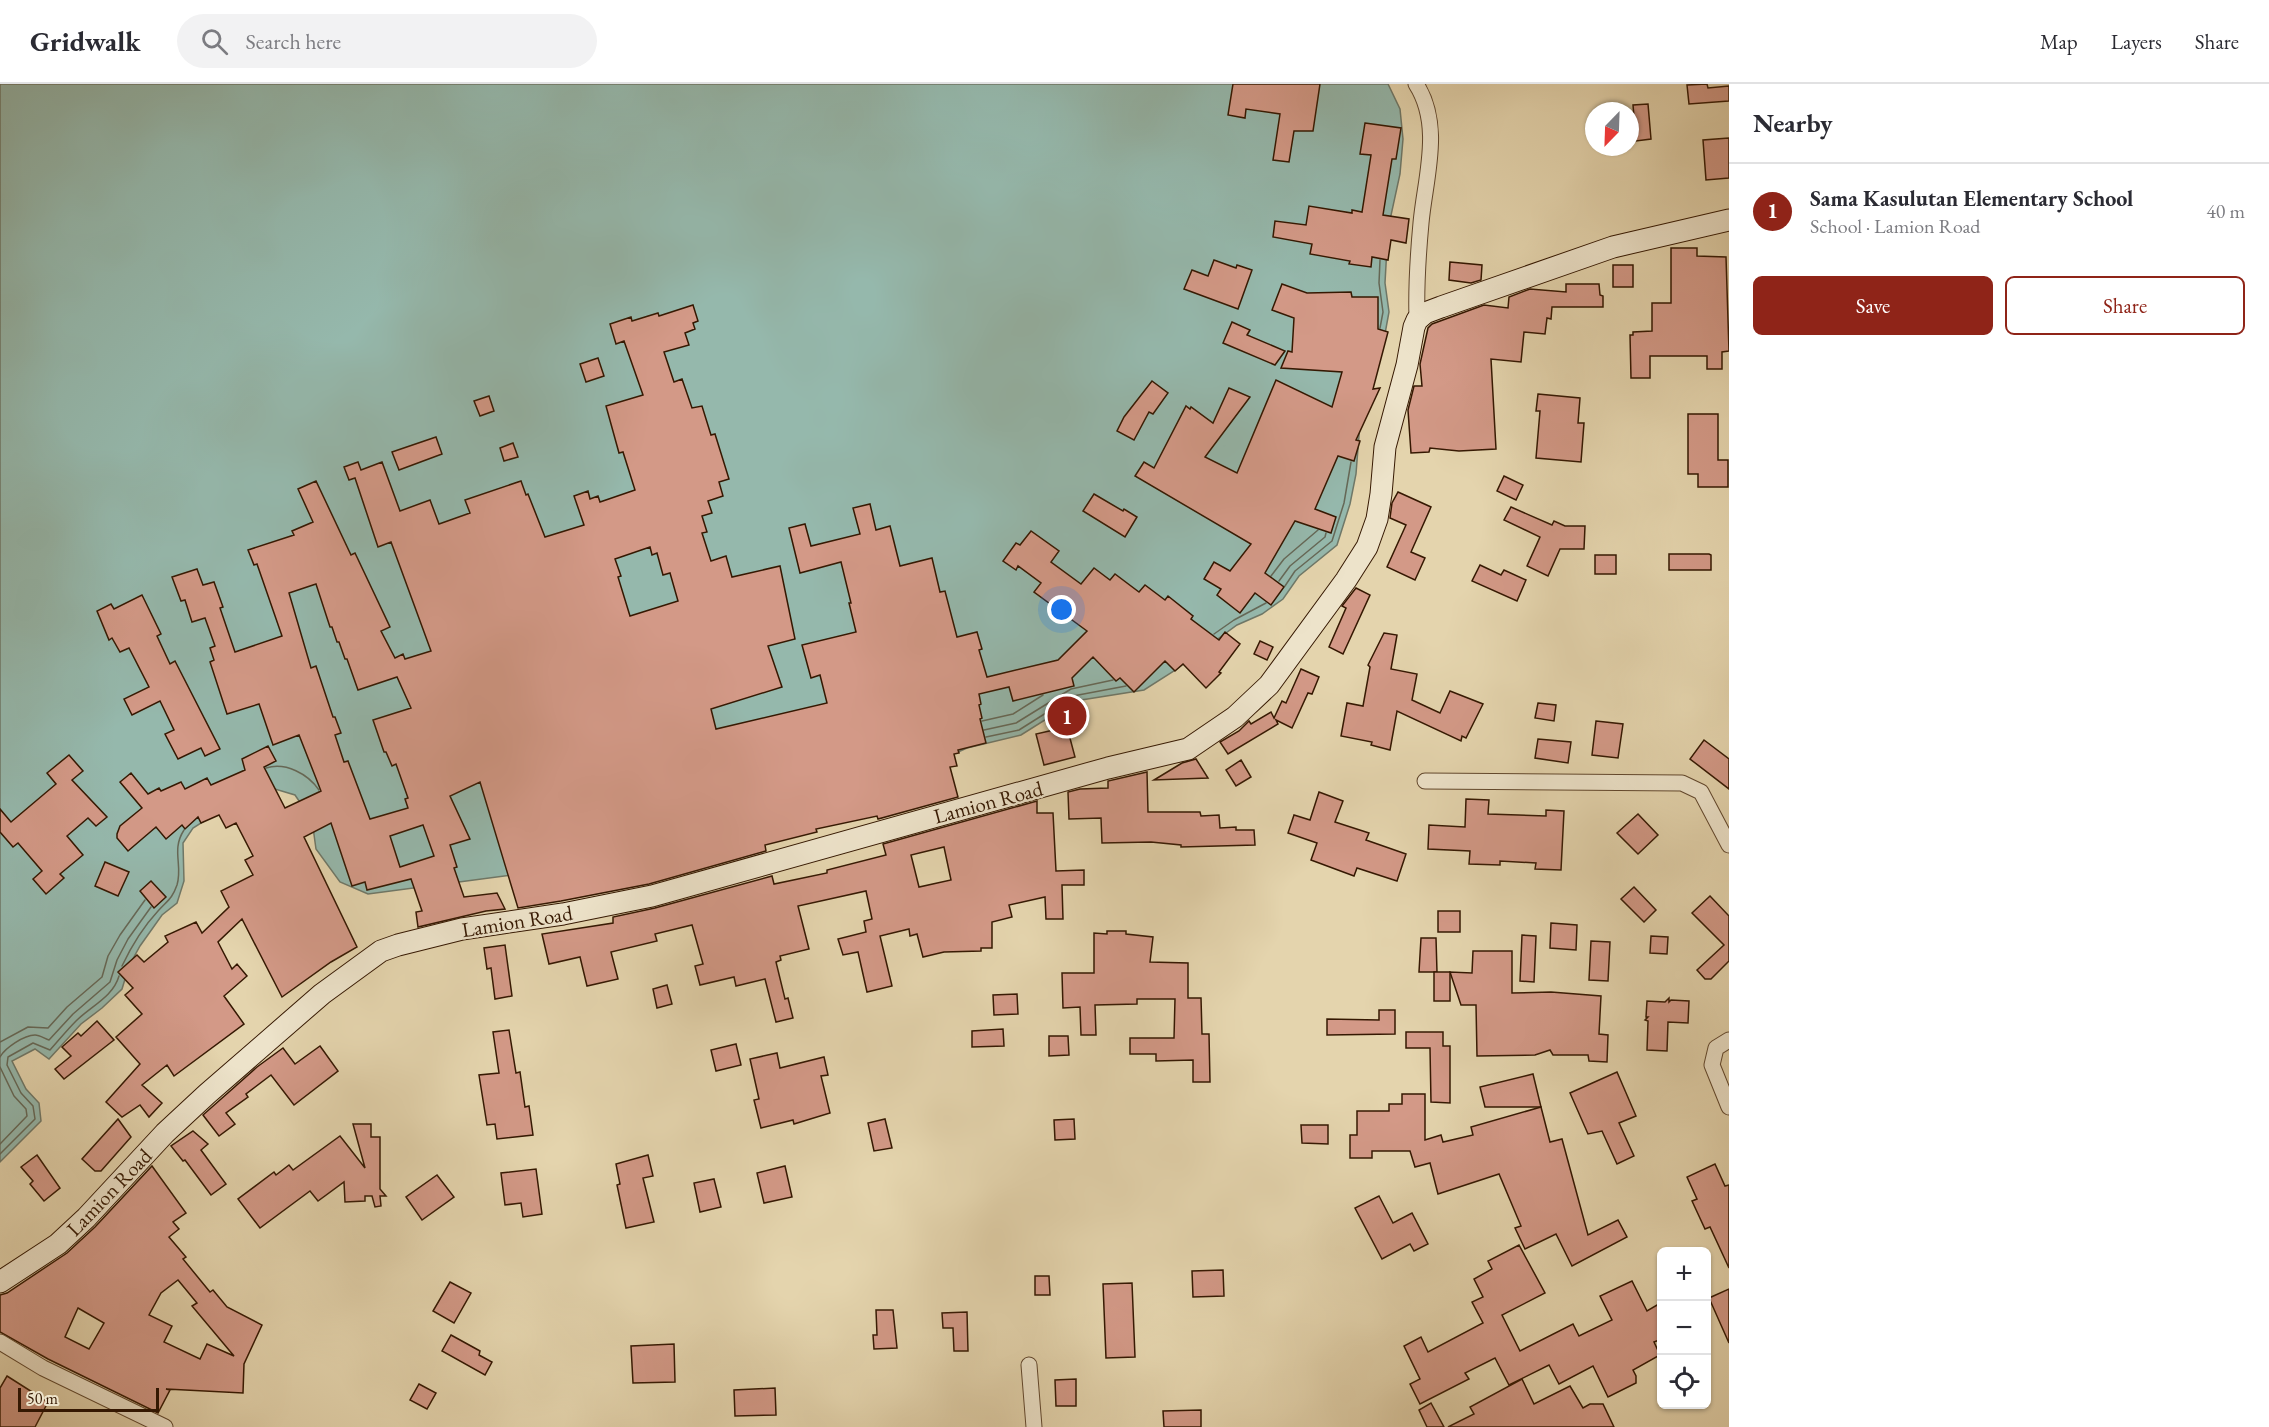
<!DOCTYPE html>
<html lang="en">
<head>
<meta charset="utf-8">
<style>
  :root { --surface:#fff; --page:#f2f2f3; --text:#2b2b33; --muted:#7c7c81; --line:#e1e1e2; --accent:#8f2418 }
  body { margin:0; font-family:"EB Garamond",serif; background:var(--page); color:var(--text) }
  .controls { position:absolute; right:18px; bottom:18px; display:grid; overflow:hidden; border-radius:9px; box-shadow:0 2px 4px #0004 }
  .controls button { width:54px; height:54px; display:grid; place-items:center; padding:0; border:0; border-bottom:2px solid var(--line); background:var(--surface); color:var(--text); font:30px sans-serif }
  .compass { position:absolute; left:1585px; top:18px; width:54px; height:54px; border-radius:50%; background:var(--surface); box-shadow:0 2px 4px #0004; rotate:203deg }
  .scale { position:absolute; left:18px; bottom:15px; width:141px; box-sizing:border-box; padding-left:6px; border:3px solid #351802; border-top:0; font-size:16px; line-height:21px; white-space:nowrap; color:#351802; -webkit-text-stroke:4px #ede3ca; paint-order:stroke }
  .you { position:absolute; left:1062px; top:526px; width:21px; height:21px; margin:-15px; border:4px solid #fff; border-radius:50%; background:#1a73e8; box-shadow:0 0 0 9px #1a73e833 }
  .badge { display:grid; place-items:center; width:39px; height:39px; border-radius:50%; background:var(--accent); color:#fff; font-size:20px; font-weight:700 }
  .pin { position:absolute; translate:-50% -50%; border:3px solid #fff; box-shadow:0 2px 6px #0006 }
  .list { margin:0; padding:0; list-style:none }
  h2 { display:flex; justify-content:space-between; align-items:center; height:78px; margin:0; padding:0 24px; font-size:26px }
  h2 small { font-size:20px; font-weight:400; color:var(--muted) }
  .list li { display:grid; grid-template-columns:39px 1fr auto; gap:18px; align-items:center; box-sizing:border-box; height:96px; padding:0 24px; border-top:2px solid var(--line) }
  .list b { display:block; font-size:22px; white-space:nowrap }
  .list p { margin:0; font-size:20px; white-space:nowrap; color:var(--muted) }
  .list em { font-size:20px; font-style:normal; color:var(--muted) }
  .actions { display:flex; gap:12px; padding:18px 24px }
  .actions a { flex:1; padding:14px 0; border:2px solid var(--accent); border-radius:9px; text-align:center; font-size:21px; color:var(--accent) }
  .actions .main { background:var(--accent); color:#fff }
  .icon { flex:none; width:33px; height:33px; fill:none; stroke:currentColor; stroke-width:2; stroke-linecap:round; stroke-linejoin:round }
  .map { position:relative; flex:none; width:1729px; height:1343px; overflow:hidden }
  header { display:flex; align-items:center; gap:36px; box-sizing:border-box; height:84px; padding:0 30px; background:var(--surface); border-bottom:2px solid var(--line) }
  header strong { font-size:28px }
  nav { display:flex; gap:33px; margin-inline-start:auto; font-size:21px }
  .search { width:420px; height:54px; background:var(--page); display:flex; align-items:center; gap:15px; box-sizing:border-box; padding:0 21px; border-radius:33px; color:var(--muted); font-size:22px }
  main { display:flex }
  aside { flex:1; background:var(--surface) }
  .map>svg:first-child { display:block }
</style>
</head>
<body>
<header>
<strong>Gridwalk</strong>
<div class="search"><svg class="icon" aria-label="search" viewBox="0 0 24 24"><circle cx="10" cy="10" r="6"/><path d="M15 15l6 6"/></svg>Search here</div>
<nav><a>Map</a><a>Layers</a><a>Share</a></nav>
</header>
<main>
<div class="map">
<svg width="1729" height="1343" viewBox="0 0 1729 1343">
  <rect width="100%" height="100%" fill="#e4d4ad"/>
  <filter id="stains"><feTurbulence type="fractalNoise" baseFrequency=".00333" numOctaves="4"/><feColorMatrix values="0 0 0 0 .2 0 0 0 0 .09 0 0 0 0 .02 0 0 0 .5 -.17"/></filter>
  <radialGradient id="worn" r=".72"><stop offset=".6" stop-color="#630" stop-opacity="0"/><stop offset="1" stop-color="#630" stop-opacity=".3"/></radialGradient>
  <polygon fill="#95b8ac" stroke="#6f7868" stroke-width="1.5" points="0,0 1388,0 1400,25 1403,55 1400,90 1388,145 1385,199 1389,228 1382,266 1361,326 1356,390 1350,420 1337,461 1299,492 1283,515 1262,530 1237,541 1174,587 1144,606 1075,617 1021,651 967,664 873,706 528,789 368,810 340,798 316,765 312,736 295,711 275,705 212,732 193,744 183,759 184,797 177,819 162,831 140,862 129,882 122,905 102,924 81,940 49,975 35,965 12,977 26,1005 39,1019 41,1037 0,1078"/>
  <g fill="none" stroke-linecap="round" stroke-linejoin="round">
    <g stroke="#656857" stroke-width="1.5">
      <polyline points="1380,176 1379,199 1383,228 1380,244"/>
      <polyline points="1271,492 1284,475 1318,446"/>
      <polyline points="1279,497 1290,482 1325,453 1326,449"/>
      <polyline points="1285,502 1295,487 1332,457 1344,419 1351,378"/>
      <polyline points="1214,550 1234,536 1266,519"/>
      <polyline points="982,637 1013,630 1043,611"/>
      <polyline points="984,646 1016,639 1071,605 1113,596"/>
      <polyline points="986,653 1019,646 1073,612 1126,602"/>
      <path d="M266 684C286 678 308 690 319 706"/>
      <path d="M122 882C131 863 144 842 158 827 168 816 172 815 177 801 183 781 171 766 184 746"/>
      <polyline points="0,958 28,943 48,944 67,923 102,893 108,872 120,851 145,816"/>
      <path d="M0 973C5 964 24 951 35 951 40 951 45 955 49 956L73 930 110 898 117 876 128 855 151 823"/>
      <polyline points="0,983 14,1012 26,1025 27,1032 0,1060"/>
      <path d="M0 1070 35 1035 33 1022 21 1009 7 981 8 973 33 959 50 966C59 956 67 946 76 937 91 922 113 913 119 892"/>
    </g>
  </g>
  <g fill="#d39987" stroke="#351802" stroke-width="1.5" fill-rule="evenodd">
    <polygon points="1233,0 1320,0 1313,47 1294,47 1289,78 1273,76 1280,30 1246,25 1245,34 1228,31"/>
    <polygon points="1707,0 1708,4 1729,2 1729,17 1689,20 1687,1"/>
    <polygon points="1648,20 1651,55 1636,57 1633,21"/>
    <polygon points="1365,39 1401,44 1396,75 1392,75 1383,131 1409,135 1406,159 1391,156 1388,176 1372,173 1371,183 1349,180 1350,177 1310,170 1312,160 1273,153 1275,137 1306,141 1309,122 1352,129 1352,126 1362,128 1371,71 1360,70"/>
    <polygon points="1729,54 1729,94 1706,96 1703,56"/>
    <polygon points="1671,164 1697,164 1697,172 1726,173 1729,267 1722,268 1722,285 1707,285 1707,272 1650,272 1650,294 1631,294 1630,251 1633,251 1633,248 1652,247 1652,219 1671,219"/>
    <polygon points="1214,176 1236,184 1237,181 1252,186 1238,225 1184,205 1192,186 1208,192"/>
    <polygon points="1450,178 1482,181 1481,196 1471,199 1449,196"/>
    <rect x="1613" y="181" width="20" height="22"/>
    <polygon points="1282,200 1307,209 1351,208 1352,213 1378,213 1378,245 1388,248 1373,305 1380,304 1356,356 1360,357 1354,377 1338,372 1315,425 1336,433 1331,449 1295,437 1265,489 1284,503 1271,521 1255,509 1240,529 1217,511 1221,505 1204,495 1214,478 1230,487 1251,460 1135,392 1144,378 1154,384 1186,322 1190,325 1191,323 1213,339 1229,304 1250,313 1205,373 1237,389 1276,296 1332,323 1342,288 1281,284 1288,267 1292,268 1294,234 1272,226"/>
    <polygon points="1566,200 1599,200 1600,211 1603,212 1603,223 1552,223 1551,235 1547,234 1545,250 1524,248 1521,278 1491,275 1496,365 1459,367 1430,364 1429,368 1411,369 1408,326 1414,302 1422,302 1420,280 1428,244 1432,240 1484,221 1508,224 1509,213 1530,205 1566,208"/>
    <path d="M693 221 698 237 693 239 695 245 685 249 689 261 664 268 674 298 682 295 692 324 702 322 711 351 715 350 729 395 719 398 723 412 708 417 712 429 702 432 707 448 702 449 711 477 726 472 732 493 780 482 795 555 768 562 782 603 711 625 716 645 827 619 820 591 811 594 802 561 856 548 849 519H851L841 478 800 489 789 444 805 440 811 462 860 450 853 424 870 420 876 446 890 442 900 482 932 474 940 508 945 507 957 553 977 548 982 565 979 566 987 593 1058 576 1087 547 1034 508 1041 499 1018 482 1016 486 1003 477 1016 459 1020 461 1031 447 1059 467 1051 478 1081 500 1094 484 1110 496 1115 490 1139 508 1145 501 1165 516 1168 512 1193 532 1191 535 1219 556 1225 548 1240 560 1219 588 1221 589 1206 604 1183 580 1175 587 1165 577 1134 608 1120 594 1116 597 1093 573 1072 594 1074 602 1013 617 1009 603 979 610 981 620 979 621 982 634 980 635 986 659 958 666 959 669 954 670 957 682 950 683 958 713 878 735 877 732 816 745 817 748 765 761 766 767 649 800 561 817 518 824 480 698 450 712 470 755 450 761 457 783 454 784 464 813 497 809 505 825 486 827 418 843 416 828 422 827 411 795 367 806 365 798 352 802 331 739 304 753 357 863 331 878 282 913 242 835 218 858 232 885 237 880 247 892 224 912 244 940 174 992 167 981 142 1001 162 1019 149 1033 140 1021 122 1033 106 1018 140 980 116 953 142 930 125 911 133 904 118 888 137 871 144 878 168 858 165 852 196 838 202 849 229 823 221 807 253 791 245 776 253 772 236 739 226 744 219 731 201 739 198 733 185 745 182 741 166 755 156 743 128 767 117 754V750L120 742 142 724 120 698 131 689 148 710 159 704 161 707 181 698 185 705 207 694 211 701 245 686 242 675 268 662 276 677 264 683 285 724 321 707 299 651 273 661 259 620 227 630 210 578 214 576 210 564 215 562 205 534 192 538 185 516 181 517 172 493 197 485 203 501 214 498 223 523 220 524 235 568 282 552 257 480 254 481 248 466 294 451 292 447 313 438 298 405 316 397 351 471 355 469 390 543 381 547 395 574 403 570 405 575 431 567 391 458 378 463 355 394 349 396 344 383 358 378 361 386 382 378 400 427 430 416 439 440 470 429 465 416 521 397 526 411 528 410 545 453 584 441 574 412 588 407 590 415 598 412 600 418 635 406 623 368 619 369 606 322 643 311 624 257 616 260 610 240 631 233 632 237 658 229 659 232ZM650 463 652 471 657 469 663 491 670 489 678 517 630 532 618 493 621 492 615 475ZM316 500 330 543H332L337 558H339L345 575H347L358 606 397 593 411 624 373 636 384 668H386L392 682 396 680 408 714 405 715 408 724 370 735 348 677 344 678 335 651 341 649 335 633H333L316 582 311 584 289 509ZM423 741 434 772 400 783 390 752Z"/>
    <polygon points="1232,238 1250,246 1247,251 1285,267 1275,281 1223,259"/>
    <polygon points="598,274 604,292 586,298 580,280"/>
    <polygon points="1152,297 1168,309 1153,330 1149,328 1134,356 1117,347 1124,333"/>
    <polygon points="1538,310 1580,314 1578,339 1584,339 1581,378 1536,374 1540,327 1536,327"/>
    <polygon points="489,312 494,327 480,332 474,317"/>
    <polygon points="1688,330 1718,330 1718,376 1728,376 1728,403 1698,403 1698,390 1688,390"/>
    <polygon points="436,353 442,370 399,386 392,368"/>
    <polygon points="513,359 518,373 504,377 500,364"/>
    <polygon points="1504,392 1523,401 1516,416 1497,407"/>
    <polygon points="1398,408 1431,423 1411,468 1425,474 1415,496 1387,483 1406,441 1390,434 1392,419"/>
    <polygon points="1094,410 1123,427 1124,425 1137,433 1125,453 1083,427"/>
    <polygon points="1511,423 1552,441 1554,437 1565,442 1585,442 1584,465 1560,465 1548,492 1527,482 1540,453 1504,436"/>
    <polygon points="1669,470 1709,470 1711,471 1711,486 1669,486"/>
    <rect x="1595" y="471" width="21" height="19"/>
    <polygon points="1480,481 1501,491 1504,486 1526,496 1517,517 1472,497"/>
    <polygon points="1356,504 1370,511 1343,570 1329,563 1346,524 1342,522"/>
    <polygon points="142,511 161,550 157,552 170,580 175,577 220,665 205,672 201,664 178,675 165,650 174,646 160,617 132,631 124,615 149,603 129,564 120,568 112,554 109,556 97,527 111,520 114,525"/>
    <polygon points="1384,549 1397,551 1391,585 1417,590 1412,616 1440,629 1450,607 1483,620 1466,654 1462,652 1461,657 1397,627 1390,666 1371,661 1372,658 1341,652 1347,619 1363,622 1370,583 1368,581"/>
    <polygon points="1260,557 1273,563 1267,576 1254,570"/>
    <polygon points="1301,585 1319,593 1312,610 1308,609 1292,644 1276,636 1278,640 1228,670 1220,658 1239,647 1249,637 1251,640 1271,628 1274,634 1282,617 1286,619"/>
    <polygon points="1538,619 1556,621 1554,637 1535,634"/>
    <polygon points="1596,637 1623,640 1618,674 1592,671"/>
    <polygon points="1067,643 1075,673 1044,681 1036,650"/>
    <polygon points="1538,655 1571,658 1568,679 1535,674"/>
    <polygon points="1704,656 1729,675 1729,705 1690,675"/>
    <polygon points="69,671 83,687 72,696 107,733 96,742 88,734 67,752 83,771 60,790 64,794 46,810 33,795 42,787 18,759 13,763 0,748 0,725 11,738 56,700 47,689"/>
    <polygon points="1196,675 1208,694 1154,696 1182,679"/>
    <polygon points="1241,676 1251,693 1236,702 1226,686"/>
    <polygon points="1147,688 1148,728 1200,728 1201,732 1219,731 1220,744 1236,743 1236,746 1254,746 1255,761 1181,763 1181,761 1151,758 1102,759 1101,734 1069,735 1068,708 1080,705 1108,704 1108,697"/>
    <polygon points="1319,708 1343,717 1335,738 1369,749 1366,756 1406,770 1397,797 1357,784 1354,792 1311,776 1317,759 1288,749 1294,731 1310,736"/>
    <polygon points="1466,715 1489,716 1488,730 1546,732 1546,726 1564,727 1561,786 1535,785 1536,779 1500,777 1500,781 1469,780 1470,767 1428,765 1429,741 1465,743"/>
    <path d="M1037 717V729H1053L1056 787 1084 786V801H1062L1063 835H1046L1045 813 1009 821 1012 833 992 838V864H981V867L944 868 923 873 917 850 910 852 909 845 880 852 892 902 867 908 858 868 843 871 838 855 866 848 864 837 872 835 866 807 798 822 809 865 780 872 781 876 776 878 785 915 788 914 793 934 776 938 765 895 736 902 734 893 700 901 695 882 703 880 692 841 655 850 657 857 611 868 618 895 587 902 580 873 549 880 542 850 613 839V833L655 824 772 792 774 800 827 789V786L886 771 883 760ZM944 763 951 796 919 803 911 771Z"/>
    <polygon points="1638,730 1658,751 1638,770 1617,749"/>
    <polygon points="105,778 129,788 118,812 95,802"/>
    <polygon points="151,797 166,813 154,824 140,807"/>
    <polygon points="1634,803 1656,826 1644,838 1621,815"/>
    <polygon points="1710,812 1729,832 1729,877 1711,895 1705,895 1697,886 1724,861 1692,829"/>
    <rect x="1438" y="827" width="22" height="21"/>
    <polygon points="1551,839 1577,841 1576,866 1550,864"/>
    <polygon points="1107,847 1126,847 1126,850 1153,853 1150,878 1188,879 1188,914 1201,914 1202,950 1209,950 1210,998 1193,998 1193,976 1156,977 1156,970 1130,970 1130,954 1174,954 1175,915 1137,915 1137,920 1095,921 1096,951 1081,951 1080,923 1063,924 1062,889 1094,889 1094,849 1107,850"/>
    <polygon points="1522,851 1536,852 1534,898 1520,897"/>
    <polygon points="1651,852 1668,853 1667,870 1650,869"/>
    <polygon points="1421,854 1436,854 1437,888 1419,888"/>
    <polygon points="1591,857 1610,858 1608,897 1589,896"/>
    <polygon points="505,861 512,912 495,915 491,884 487,885 484,864"/>
    <polygon points="1473,867 1512,867 1512,909 1551,908 1601,912 1599,950 1608,951 1607,978 1589,977 1588,971 1553,971 1550,966 1535,971 1477,972 1476,921 1461,921 1450,888 1472,889"/>
    <rect x="1434" y="888" width="16" height="29"/>
    <polygon points="667,901 672,920 657,924 653,905"/>
    <polygon points="1017,910 1018,930 994,931 993,911"/>
    <polygon points="1669,914 1669,918 1671,916 1689,917 1688,939 1668,938 1667,967 1647,966 1648,937 1645,936 1648,933 1646,933 1647,917 1665,918"/>
    <polygon points="1379,926 1395,926 1395,950 1327,951 1327,935 1379,936"/>
    <polygon points="97,937 114,956 64,995 55,985 71,972 62,963 78,949 81,952"/>
    <polygon points="1003,945 1004,962 972,963 972,947"/>
    <polygon points="509,946 516,989 520,988 525,1023 529,1022 533,1051 497,1055 495,1040 487,1041 479,991 499,989 493,948"/>
    <polygon points="1406,948 1443,948 1443,962 1450,962 1450,1019 1431,1018 1430,964 1406,964"/>
    <polygon points="1049,952 1068,952 1069,971 1049,972"/>
    <polygon points="736,960 741,981 716,987 711,966"/>
    <polygon points="320,962 338,987 294,1021 271,991 246,1010 248,1013 226,1029 235,1040 219,1052 203,1031 257,983 283,964 295,980"/>
    <polygon points="777,969 780,984 824,973 828,991 821,992 830,1029 794,1040 793,1036 761,1044 754,1016 759,1015 750,975"/>
    <polygon points="1617,988 1636,1032 1619,1039 1634,1072 1617,1080 1602,1047 1588,1050 1570,1009"/>
    <polygon points="1533,990 1541,1023 1485,1023 1480,1003"/>
    <polygon points="1402,1010 1425,1010 1425,1056 1441,1051 1443,1058 1473,1051 1471,1043 1541,1023 1550,1058 1562,1055 1588,1151 1618,1136 1627,1153 1572,1182 1556,1150 1525,1165 1515,1144 1521,1142 1499,1090 1438,1110 1430,1079 1415,1083 1410,1067 1372,1067 1372,1074 1350,1074 1350,1051 1357,1051 1357,1027 1389,1027 1389,1020 1402,1020"/>
    <polygon points="118,1035 131,1053 101,1087 95,1087 82,1075"/>
    <polygon points="885,1035 892,1064 874,1067 868,1039"/>
    <polygon points="1074,1035 1075,1055 1055,1056 1054,1036"/>
    <polygon points="353,1040 371,1040 371,1053 380,1053 380,1105 386,1112 380,1112 381,1122 375,1123 372,1112 365,1112 365,1117 345,1118 344,1098 318,1117 310,1107 260,1144 238,1115 274,1088 276,1091 289,1081 293,1086 340,1052 365,1084"/>
    <polygon points="1301,1041 1328,1041 1328,1060 1302,1059"/>
    <polygon points="193,1047 208,1060 201,1066 226,1100 211,1111 185,1076 183,1077 171,1062"/>
    <polygon points="37,1071 60,1104 44,1117 30,1100 33,1097 21,1083"/>
    <polygon points="648,1071 653,1092 643,1094 654,1138 626,1144 617,1101 620,1100 616,1080"/>
    <polygon points="1715,1080 1725,1102 1729,1101 1729,1184 1710,1143 1705,1145 1692,1117 1697,1115 1687,1093"/>
    <path d="M152 1082 186 1129 173 1138 179 1145 169 1153 186 1173 183 1175 210 1208 213 1206 227 1223 262 1241 244 1280 243 1309 166 1305 170 1306 158 1329 48 1275 0 1248V1211L7 1209 67 1169 95 1143ZM178 1196 197 1219 192 1222 234 1272 207 1260 200 1275 164 1258 172 1242 149 1231 161 1209ZM78 1224 104 1239 89 1265 65 1253Z"/>
    <polygon points="785,1082 792,1113 764,1119 757,1089"/>
    <polygon points="536,1085 542,1130 523,1133 521,1119 505,1121 501,1089"/>
    <polygon points="437,1091 454,1113 422,1136 406,1113"/>
    <polygon points="714,1095 721,1123 700,1128 694,1099"/>
    <polygon points="1379,1112 1393,1139 1412,1129 1428,1160 1414,1167 1410,1160 1382,1175 1355,1124"/>
    <polygon points="1519,1161 1545,1209 1502,1231 1520,1267 1573,1240 1579,1252 1612,1236 1600,1212 1632,1197 1647,1227 1657,1221 1662,1229 1662,1255 1654,1258 1660,1271 1633,1286 1636,1292 1636,1299 1608,1313 1593,1282 1559,1300 1549,1281 1509,1301 1495,1274 1465,1289 1469,1295 1420,1320 1410,1300 1420,1295 1404,1262 1421,1253 1428,1268 1483,1239 1472,1218 1483,1213 1474,1195 1492,1185 1488,1177"/>
    <polygon points="1223,1186 1224,1212 1193,1213 1192,1187"/>
    <polygon points="1035,1192 1049,1192 1050,1211 1035,1211"/>
    <polygon points="450,1198 471,1209 454,1239 433,1227"/>
    <polygon points="1132,1199 1135,1273 1106,1274 1103,1200"/>
    <polygon points="1729,1205 1729,1259 1709,1214"/>
    <polygon points="876,1226 893,1226 897,1264 874,1265 873,1251 877,1251"/>
    <polygon points="967,1228 968,1267 954,1267 953,1244 943,1244 942,1229"/>
    <polygon points="451,1251 480,1267 479,1271 492,1278 485,1291 442,1267"/>
    <polygon points="674,1260 675,1298 633,1299 631,1262"/>
    <polygon points="7,1292 48,1318 35,1343 0,1343 0,1304"/>
    <polygon points="1076,1295 1076,1322 1056,1322 1055,1296"/>
    <polygon points="1522,1295 1534,1320 1570,1302 1583,1324 1590,1320 1603,1320 1614,1343 1448,1343 1474,1330 1470,1323"/>
    <polygon points="419,1300 436,1309 427,1325 410,1316"/>
    <polygon points="775,1304 776,1331 735,1332 734,1306"/>
    <polygon points="1431,1319 1444,1343 1427,1343 1419,1326"/>
    <polygon points="1201,1326 1201,1343 1164,1343 1163,1327"/>
  </g>
  <g fill="none" stroke-linecap="round" stroke-linejoin="round">
    <defs>
      <g id="street">
        <path d="M1416 0C1443 42 1425 94 1421 139 1418 171 1416 204 1417 236"/>
        <polyline points="1425,697 1682,699 1701,708 1729,761"/>
        <polyline points="1729,956 1716,964 1712,981 1729,1023"/>
        <polyline points="0,1258 43,1284 165,1343"/>
        <polyline points="1029,1281 1034,1343"/>
      </g>
      <polyline id="secondary" points="0,1198 58,1160 86,1134 165,1049 207,1010 322,910 381,867 398,861 462,845 563,830 652,812 1108,684 1188,665 1235,633 1269,601 1346,496 1367,463 1377,435 1381,410 1385,363 1407,281 1414,243 1417,236 1425,229 1441,223 1613,163 1729,136"/>
    </defs>
    <use href="#street" stroke="#61472d" stroke-width="17"/>
    <use href="#secondary" stroke="#351802" stroke-width="23"/>
    <use href="#street" stroke="#ede3ca" stroke-width="15"/>
    <use href="#secondary" stroke="#ede3ca" stroke-width="21"/>
  </g>
  <g text-anchor="middle" dominant-baseline="central" stroke-width="4.5" stroke-linejoin="round" paint-order="stroke">
    <g font-size="21" fill="#351802" stroke="#ede3ca">
      <text transform="translate(988 718) rotate(-15)">Lamion Road</text>
      <text transform="translate(517 837) rotate(-9)">Lamion Road</text>
      <text transform="translate(109 1108) rotate(-46)">Lamion Road</text>
    </g>
  </g>
  <rect width="100%" height="100%" filter="url(#stains)"/>
  <rect width="100%" height="100%" fill="url(#worn)"/>
</svg>
<div class="controls">
<button>+</button>
<button>−</button>
<button><svg class="icon" aria-label="locate" viewBox="0 0 24 24"><circle cx="12" cy="12" r="6"/><path d="M12 2v4M12 18v4M2 12h4M18 12h4"/></svg></button>
</div>
<svg class="compass" viewBox="-18 -18 36 36"><path d="M0-13l5 13h-10z" fill="#e53935"/><path d="M0 13l5-13h-10z" fill="#7c7c81"/></svg>
<div class="scale">50 m</div>
<div class="you"></div>
<div class="pin badge" style="left:1067px;top:632px">1</div>
</div>
<aside>
<h2>Nearby<small></small></h2>
<ul class="list">
<li><span class="badge">1</span><div><b>Sama Kasulutan Elementary School</b><p>School · Lamion Road</p></div><em>40 m</em></li>
</ul>
<div class="actions"><a class="main">Save</a><a>Share</a></div>
</aside>
</main>
</body>
</html>
